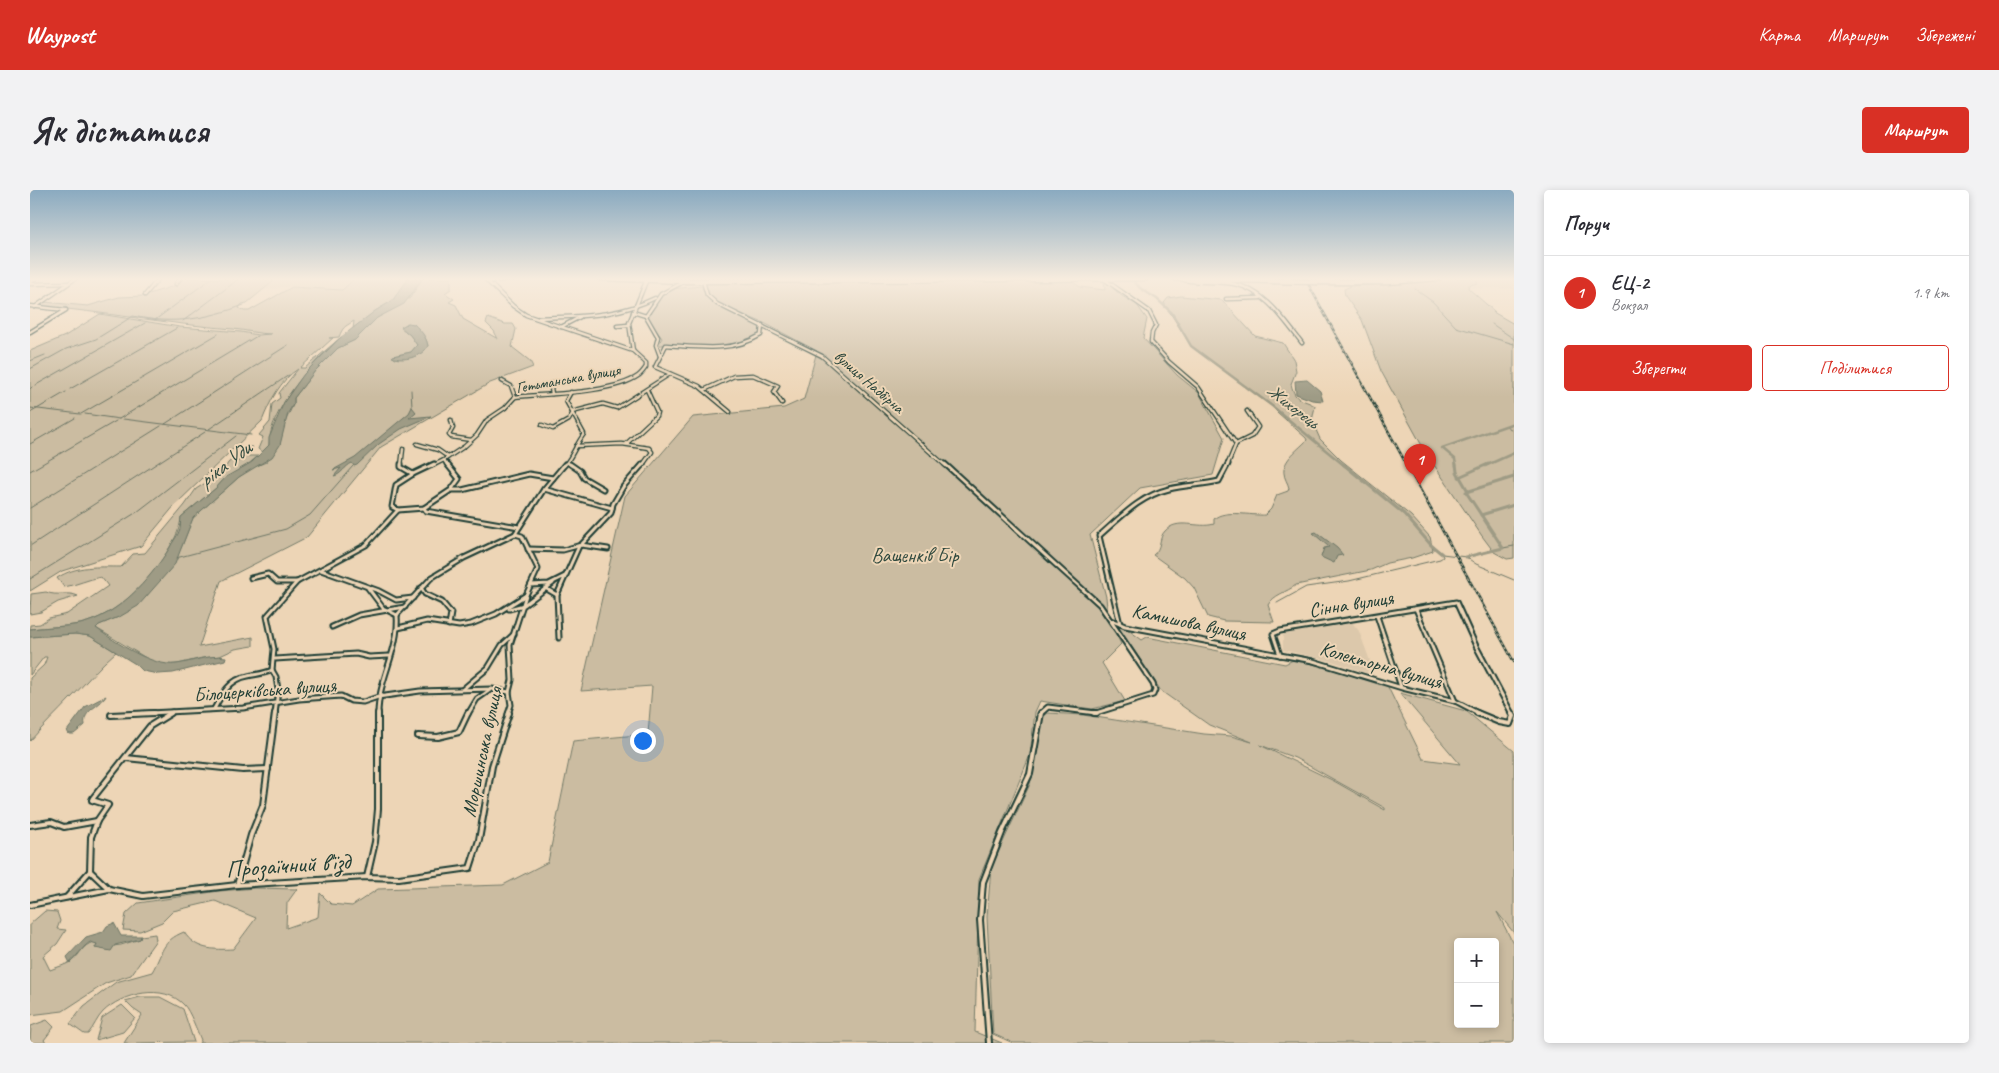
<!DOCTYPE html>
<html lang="uk">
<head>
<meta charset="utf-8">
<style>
  :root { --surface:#fff; --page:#f2f2f3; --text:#2b2b33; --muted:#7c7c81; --line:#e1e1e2; --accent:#d93025 }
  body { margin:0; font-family:Caveat,sans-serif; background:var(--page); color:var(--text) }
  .controls { position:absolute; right:15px; bottom:15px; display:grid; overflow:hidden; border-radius:5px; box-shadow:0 2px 8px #0003 }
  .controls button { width:45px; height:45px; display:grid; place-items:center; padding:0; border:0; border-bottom:1px solid var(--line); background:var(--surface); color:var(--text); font:25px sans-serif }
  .you { position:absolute; left:612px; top:550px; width:18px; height:18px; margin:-12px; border:4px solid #fff; border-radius:50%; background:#1a73e8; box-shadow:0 0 0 8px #1a73e833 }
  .badge { display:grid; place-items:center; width:32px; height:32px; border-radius:50%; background:var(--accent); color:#fff; font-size:16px; font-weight:700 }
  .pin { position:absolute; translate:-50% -41px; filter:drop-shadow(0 1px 2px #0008) }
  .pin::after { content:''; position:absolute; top:26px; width:18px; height:15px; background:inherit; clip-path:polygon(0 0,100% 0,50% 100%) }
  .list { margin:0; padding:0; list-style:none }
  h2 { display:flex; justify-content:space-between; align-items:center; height:65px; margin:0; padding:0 20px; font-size:21px }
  h2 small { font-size:16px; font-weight:400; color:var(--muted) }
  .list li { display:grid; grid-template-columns:32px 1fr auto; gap:15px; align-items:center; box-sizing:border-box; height:75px; padding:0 20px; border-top:1px solid var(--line) }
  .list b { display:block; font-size:19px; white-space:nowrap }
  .list p { margin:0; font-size:16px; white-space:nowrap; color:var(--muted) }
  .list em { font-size:16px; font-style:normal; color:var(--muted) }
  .actions { display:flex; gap:10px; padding:15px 20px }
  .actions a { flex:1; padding:11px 0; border:1px solid var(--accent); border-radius:5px; text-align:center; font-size:18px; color:var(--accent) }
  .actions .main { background:var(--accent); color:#fff }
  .map { position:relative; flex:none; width:1484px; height:853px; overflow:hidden; border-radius:5px }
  header { display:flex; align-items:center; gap:30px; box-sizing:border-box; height:70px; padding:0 25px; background:var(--accent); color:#fff }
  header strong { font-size:24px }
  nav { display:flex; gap:28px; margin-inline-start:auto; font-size:18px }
  .intro { display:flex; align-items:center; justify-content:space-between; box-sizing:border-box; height:120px; padding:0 30px }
  h1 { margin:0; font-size:35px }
  .button { padding:12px 22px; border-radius:5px; background:var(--accent); color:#fff; font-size:18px; font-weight:700 }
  main { display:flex; gap:30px; padding:0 30px }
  aside { flex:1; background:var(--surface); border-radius:5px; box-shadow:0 2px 8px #0003 }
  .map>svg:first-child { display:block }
</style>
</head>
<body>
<header>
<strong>Waypost</strong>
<nav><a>Карта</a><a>Маршрут</a><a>Збережені</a></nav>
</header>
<div class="intro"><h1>Як дістатися</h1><a class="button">Маршрут</a></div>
<main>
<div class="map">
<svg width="1484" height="853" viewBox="0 0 1484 853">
  <rect width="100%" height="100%" fill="#edd5b6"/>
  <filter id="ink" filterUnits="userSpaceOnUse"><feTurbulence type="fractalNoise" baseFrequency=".02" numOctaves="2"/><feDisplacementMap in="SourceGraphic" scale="10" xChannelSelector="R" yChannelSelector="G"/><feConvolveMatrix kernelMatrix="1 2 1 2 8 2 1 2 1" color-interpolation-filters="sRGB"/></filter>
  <g filter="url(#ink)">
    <g fill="#dcc8ab">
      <polygon points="231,88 323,88 311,99 263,96 232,100 245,90"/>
      <polygon points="1445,88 1484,88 1484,99 1442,98 1439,95 1448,93"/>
      <polygon points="1321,431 1329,441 1340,471 1337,483 1305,472 1253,460 1253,445 1262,440"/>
    </g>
    <g fill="#cbbca1" stroke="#757c6a" fill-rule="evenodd">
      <path d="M155 88 245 90 217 113 212 114 209 118 214 121H219L262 97 312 100 325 88H379L362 111 345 121 323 139 324 131C314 137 313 137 309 147L299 148H303L270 178H275L310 148C284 170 239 220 239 255L232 262 228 259 233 247 229 245 240 232 242 214 250 208 249 203 268 179C251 189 239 213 232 231L145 315 111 356 32 381 0 401V161L35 146 70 124 150 137 211 142 228 145 241 144C229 144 215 140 203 139 138 134 74 122 9 116L14 112 58 116 89 107 114 106 125 102 144 96Z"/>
      <path d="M393 88H421V99L415 103 424 109 419 112 426 115 433 129 468 149 464 141 456 133 458 128 475 134H483L486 139 482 157 500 171 503 177 460 193 351 257 277 347 191 391 169 457 223 447V456L205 459 190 466 172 468 148 474 134 475 121 471 66 438 69 435 91 426 151 358 163 328 209 287 222 278 236 272 264 213V208L285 181 308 158 325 150 347 128 380 108ZM378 133C388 140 396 144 398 156L365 169 363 166 381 162 387 155 380 145 371 138Z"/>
      <path d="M683 88H1038L1050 97 1075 100 1074 91 1092 106 1107 115 1117 129 1113 148 1147 185 1169 203 1194 248 1183 285 1110 298 1060 345 1076 407 1078 428 1091 454 1072 473 1095 511 1062 519 1010 511 1005 522 1000 565 949 689 945 842 972 853H169L171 850C167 841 160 821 154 815 134 793 92 803 73 822 67 828 64 837 58 844H54L40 834 54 816 86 792 122 782C133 763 131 751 154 742 165 760 183 760 203 759L226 728 185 711 143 721 132 732 110 741 93 740 96 724 108 713 189 701 225 698 267 699 257 713 256 738 288 727 290 703 301 714 322 716 348 699 473 695 518 672 543 551 618 544 622 496 551 501 595 306 663 227 754 218 774 209 787 161 736 134 687 114 677 105 674 95Z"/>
      <polygon points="1415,88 1445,88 1448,93 1439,95 1438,98 1465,122 1463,122 1484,134 1484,368 1477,369 1464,362 1452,346 1396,263 1351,181 1332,130 1315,106 1314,99 1321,96 1373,93"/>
      <path d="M672 96C677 118 713 127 731 135L729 145C701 162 674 157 643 154 637 153 633 156 628 155L632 148 620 133 618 125 627 108 639 99Z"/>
      <path d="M1151 106 1192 110 1225 146 1253 153 1264 170 1266 181 1261 194C1266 214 1271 207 1285 216L1282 231 1290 249 1311 270 1381 326 1400 347 1403 361 1382 368 1357 373 1341 380 1266 395C1257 402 1243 405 1238 415L1244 432 1194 431 1178 427 1164 398 1155 388 1123 365C1132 359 1128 348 1135 341 1148 327 1168 339 1184 334V329C1194 319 1222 326 1235 325L1241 319 1247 305 1258 301 1259 298C1258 293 1254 288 1254 283 1252 270 1270 258 1277 250L1276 248 1247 222 1242 216 1161 156 1134 113 1138 108Z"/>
      <path d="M217 257H223L207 272 217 266H228L210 281 196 287 186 298 151 327C150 342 142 353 135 365 116 395 85 426 50 434 34 437 16 437 0 439V435L10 434 19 428 37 424 78 396 71 387C58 389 47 395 34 397L27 388C47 375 67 377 91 377L103 364 115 363 155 315 166 299 193 282 198 273Z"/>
      <path d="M16 402C27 407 38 401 48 406L28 412 11 422 0 424 1 404Z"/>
      <path d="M1093 436 1112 450 1117 447 1255 474 1265 469 1357 495 1393 569 1430 574 1370 503 1436 521 1484 561V743L1467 722 1484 755V853H983L963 844 957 727 961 678 1000 594 1008 557 1011 529 1018 523 1053 525 1174 544 1201 546 1222 552 1179 535 1131 501 1089 438ZM1230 555 1265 568 1355 618V620L1304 591ZM1428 752H1465V834H1428Z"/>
      <path d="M45 444 60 446 86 462C69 476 56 493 40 509 27 523 13 536 0 551V488L14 475 17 467H14L0 485V447Z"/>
      <path d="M15 721 27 722 30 731 27 739 36 740 27 754 13 766 20 780C27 777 37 775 43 770 51 764 52 755 64 752L67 754 65 758 91 755 110 749 111 746 125 744 126 750 101 785 76 793 33 821 0 825V734Z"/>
      <polygon points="110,807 130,807 153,819 164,852 94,853 112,825 103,819 95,811"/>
      <polygon points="92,815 105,828 93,842 66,850 72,828"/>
      <polygon points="17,830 24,837 14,850 16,853 0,853 1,836"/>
    </g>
    <g fill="#9e9b85" stroke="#6b7565">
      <path d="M379 88H393L374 114 347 128 325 150 308 158 285 181 264 208V213L258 223 250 255 242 267 209 287 163 328 145 374 108 416 91 426 69 435 66 438C85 452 123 477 146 474 163 472 178 464 196 467L195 470 143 483 128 484 113 481 107 475 60 446 45 444 0 447V439C16 437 34 437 50 434 89 425 118 391 139 359 142 352 148 346 150 339 151 335 150 331 151 327L186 298 196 287 222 272 239 255V248L254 212 274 184 310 148 345 121 362 111Z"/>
      <path d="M378 133 384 134C391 141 396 146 398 156 392 167 373 172 362 167L363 166 381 162 387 155 380 145 371 137Z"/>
      <polygon points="1277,190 1290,201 1293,211 1282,210 1266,204 1265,191"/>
      <path d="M382 217 386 222 379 228 401 226 371 239 349 254 327 275 324 276 322 273C315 276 311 285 304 286L311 278 303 280 325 268 379 223Z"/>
      <polygon points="1286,342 1307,358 1313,365 1307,366 1304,373 1291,367 1294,358 1299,357 1283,343"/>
      <path d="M76 506C70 517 52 520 55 535L44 544H39L37 541 55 517Z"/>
      <polygon points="84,733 91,746 111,746 110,749 85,755 81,761 65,758 67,754 60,752 55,756 40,773 37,767 56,747 73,742 77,736"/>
    </g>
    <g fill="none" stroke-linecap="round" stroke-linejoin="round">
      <g stroke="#6b7565" stroke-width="1">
        <polyline points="1385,99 1403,112 1426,137 1484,154"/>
        <polyline points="125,130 182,88"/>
        <polyline points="153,131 210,88"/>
        <polyline points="1462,134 1484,149"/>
        <polyline points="0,171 15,165"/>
        <path d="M0 179 36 159 66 149 103 126C143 135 176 129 214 115"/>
        <polyline points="6,195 115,133"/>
        <polyline points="0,199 2,197"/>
        <polyline points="40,199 147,138"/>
        <polyline points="381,200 382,217"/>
        <polyline points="0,218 50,224"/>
        <polyline points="0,223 36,202"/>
        <polyline points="51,224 188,144"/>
        <polyline points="55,224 89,229"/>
        <polyline points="89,229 227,146"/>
        <polyline points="93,229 221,245"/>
        <polyline points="135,234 258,155"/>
        <polyline points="1476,236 1484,241"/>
        <polyline points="179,239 259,185"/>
        <polyline points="0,254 45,228"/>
        <polyline points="0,281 86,231"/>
        <polyline points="0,318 131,236"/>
        <polyline points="0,356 175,242"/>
        <polyline points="1473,358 1484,356"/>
        <polyline points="146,368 256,339 280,325 323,276"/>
        <polyline points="0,389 107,322 206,246"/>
        <polyline points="1247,413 1276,397 1319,391 1410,369 1413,367 1412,364 1436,367 1446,374 1484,390"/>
      </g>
      <g stroke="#9e9b85" stroke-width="2.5">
        <polyline points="1101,88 1110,98 1127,109 1142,123 1161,156 1242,216 1315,276"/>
        <polyline points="1426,276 1425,269 1412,258 1484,233"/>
        <polyline points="1455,276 1484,263"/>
      </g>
      <g stroke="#9e9b85" stroke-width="3">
        <polyline points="1313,274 1374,324 1401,355 1412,364"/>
        <polyline points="1426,274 1427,282 1438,301"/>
        <polyline points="1429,287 1458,274"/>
        <polyline points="1451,325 1484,315"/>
        <polyline points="1436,367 1473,358 1436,302 1484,287"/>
      </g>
      <defs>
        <g id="street-far2">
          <polyline points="1074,89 1119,121 1126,135 1122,143 1121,152 1139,172 1168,197 1206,254 1197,276"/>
          <path d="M1154 90C1171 93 1187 91 1204 94 1235 100 1254 130 1272 153"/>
          <polyline points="458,91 495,88"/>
          <polyline points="673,91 677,105 687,114 792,166 916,276"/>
          <polyline points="0,94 38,93"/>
          <polyline points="146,94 150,88"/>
          <polyline points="115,105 129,88"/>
          <polyline points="1196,109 1230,108"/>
          <polyline points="0,116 35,120"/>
          <polyline points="5,117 46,88"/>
          <polyline points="603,122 616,126"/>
          <path d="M509 128C551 126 587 127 625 108"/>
          <polyline points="587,136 598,135"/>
          <polyline points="531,137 550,127"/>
          <polyline points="0,142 36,120"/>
          <polyline points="603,161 599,133 617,89"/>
          <polyline points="630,166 626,155 628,147 616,126 631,104 655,91"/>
          <polyline points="472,191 481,196 485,207"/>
          <polyline points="674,200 704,186 723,185 748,196 744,202 752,213"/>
          <polyline points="522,204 521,198 524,193"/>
          <polyline points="542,222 573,214 587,218 640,184"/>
          <path d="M700 222 669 196 625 177 636 155C669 157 701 163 731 145L732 135"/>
          <polyline points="421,230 423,238 419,245 421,247 441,250"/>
          <polyline points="512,235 523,239 539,230 542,224"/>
          <polyline points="387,254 408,260 418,267"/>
          <polyline points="596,254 626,226 627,222 617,200"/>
          <polyline points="1206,254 1222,246 1228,237 1217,221"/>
          <polyline points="546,256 592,254 619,258 622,262 612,276"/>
          <polyline points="538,273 542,276"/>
          <polyline points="371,276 373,259"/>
          <polyline points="402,276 414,270"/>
          <path d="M418 276 414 270 435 256 447 245 457 230 475 218 485 207C515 204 584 203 608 186 611 184 614 180 616 177V173L603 161 496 125 483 116 454 88"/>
          <path d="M534 276C543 266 546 254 554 244L536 211 541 202"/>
        </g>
        <g id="street-far1">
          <polyline points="371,274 371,277 383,284"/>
          <polyline points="540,274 550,281 554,288 573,299"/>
          <polyline points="915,274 1070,415 1123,494 1125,500 1123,505 1066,523 1018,517 1010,524"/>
          <polyline points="514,299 582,318"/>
          <polyline points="422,300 432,300 499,284 523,288"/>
          <polyline points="394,318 396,321 489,337"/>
          <polyline points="368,320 362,317 366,295 383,284 404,274"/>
          <polyline points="551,355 581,323 583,314 593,297 613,274"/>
          <polyline points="498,359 533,360 551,355 578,359"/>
          <polyline points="291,380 349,401 366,410 383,408"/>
          <polyline points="221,388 238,384 247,392 267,392 336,355 368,320 394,318 421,300 429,289 417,274"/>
          <polyline points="501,395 519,394 535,386"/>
          <polyline points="338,398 353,418 367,425"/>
          <polyline points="391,398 395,404 412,412 421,423 419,435"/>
          <polyline points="515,398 527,405"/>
          <polyline points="479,419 494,415 523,393"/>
          <polyline points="1386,419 1425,511"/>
          <polyline points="367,425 401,388 434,368 485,344 514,299 535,274"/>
          <polyline points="1347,426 1371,497"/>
          <polyline points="1083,431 1095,436 1250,465"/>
          <path d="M1090 434 1069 346C1091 327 1110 306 1139 299 1155 295 1173 295 1189 291L1198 274"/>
          <polyline points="302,437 329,425 375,417"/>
          <polyline points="368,438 397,431 429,436 441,434 466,424 496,405"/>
          <polyline points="529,448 527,405 549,356"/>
          <polyline points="1250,465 1283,471 1372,498 1425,511 1450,524"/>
          <polyline points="1250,465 1243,444 1250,441 1426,412 1446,456 1482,524"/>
          <polyline points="245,469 326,464 339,467 359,466"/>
          <polyline points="433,499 458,478 472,455 484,444"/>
          <path d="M184 519C192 504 200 489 218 486 226 484 234 484 242 480"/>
          <polyline points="101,524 213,518 269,509 311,506 321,511 333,512 348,507 390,501 462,499 479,502"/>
          <polyline points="138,524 142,522"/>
          <polyline points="245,524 248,500 246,487 242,480 244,459 237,426 267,392"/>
          <path d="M348 524C348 490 370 459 367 425"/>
          <polyline points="438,524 447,509 460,500"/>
          <polyline points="478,524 481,515 479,502 482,490 480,455 496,405 508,379 492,346 485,344"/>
        </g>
        <g id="street">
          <polyline points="1064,523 1067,523"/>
          <polyline points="1447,523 1469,532 1480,534 1483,526 1481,523"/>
          <polyline points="81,525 124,523"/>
          <polyline points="388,546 408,547 429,542 438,523"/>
          <polyline points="96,568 213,580 238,579"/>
          <polyline points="67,631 78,615 62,610 63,608 120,536 141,523"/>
          <polyline points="0,635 21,632 34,637 67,631 61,647 60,681 79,699 113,706 207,695 337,687 369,688 440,678 449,650 462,576 479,523"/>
          <polyline points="337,687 345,652 348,619 348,523"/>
          <polyline points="207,695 221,645 233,615 245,523"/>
          <polyline points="37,707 60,681"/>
          <polyline points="0,715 79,699"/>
          <polyline points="959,853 950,730 953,692 972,643 1000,584 1011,523"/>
        </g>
        <polyline id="secondary" points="0,92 6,88"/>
        <g id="highway">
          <polyline points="570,88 656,91 1116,88"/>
          <polyline points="1145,88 1244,91"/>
          <polyline points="1288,92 1357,92 1408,88"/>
        </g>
      </defs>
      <use href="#street-far2" stroke="#1f3d34" stroke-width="5"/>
      <use href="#street-far1" stroke="#1f3d34" stroke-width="7"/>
      <use href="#street" stroke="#1f3d34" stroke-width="8"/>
      <use href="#secondary" stroke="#1f3d34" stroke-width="5.5"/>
      <use href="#highway" stroke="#1f3d34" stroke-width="7"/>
      <use href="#street-far2" stroke="#edd5b6" stroke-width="2.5"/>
      <use href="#street-far1" stroke="#edd5b6" stroke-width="3"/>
      <use href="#street" stroke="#edd5b6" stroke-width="4"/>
      <use href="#secondary" stroke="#edd5b6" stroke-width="3"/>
      <use href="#highway" stroke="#edd5b6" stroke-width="4.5"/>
      <defs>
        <polyline id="rail" points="1275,88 1484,472"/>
      </defs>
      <use href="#rail" stroke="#1f3d34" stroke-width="2.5"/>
      <use href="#rail" stroke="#edd5b6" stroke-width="1" stroke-dasharray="2.5" stroke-linecap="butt"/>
      <defs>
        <polyline id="highway-bridge" points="1244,91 1288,92"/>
      </defs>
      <use href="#highway-bridge" stroke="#1f3d34" stroke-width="7" stroke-linecap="butt"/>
      <use href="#highway-bridge" stroke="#edd5b6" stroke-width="4.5"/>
    </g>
  </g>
  <linearGradient id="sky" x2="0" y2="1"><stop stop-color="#8aaac0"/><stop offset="0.43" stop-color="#f7ecde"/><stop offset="1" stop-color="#f7ecde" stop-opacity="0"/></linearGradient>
  <rect width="1484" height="207" fill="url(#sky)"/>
  <g text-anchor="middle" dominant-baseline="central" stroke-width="4" stroke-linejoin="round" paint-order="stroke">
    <g font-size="16" fill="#1f3d34" stroke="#edd5b6">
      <text transform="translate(538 189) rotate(-10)">Гетьманська вулиця</text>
      <text transform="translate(839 192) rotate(41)">вулиця Надбірна</text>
    </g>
    <g font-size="18" font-style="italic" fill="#324b40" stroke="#edd5b6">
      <text transform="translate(1263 216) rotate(38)">Жихорець</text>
    </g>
    <g font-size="20" fill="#304a3f" stroke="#edd5b6">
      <text x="885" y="365">Ващенків Бір</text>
    </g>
    <g font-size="20" fill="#1f3d34" stroke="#edd5b6">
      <text transform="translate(1321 414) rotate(-9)">Сінна вулиця</text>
      <text transform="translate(1159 432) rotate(12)">Камишова вулиця</text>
      <text transform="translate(1351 475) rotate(16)">Колекторна вулиця</text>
      <text transform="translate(235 500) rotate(-4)">Білоцерківська вулиця</text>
      <text transform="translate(452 562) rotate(-78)">Моршинська вулиця</text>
    </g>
    <g font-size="21" font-style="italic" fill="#324b40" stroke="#edd5b6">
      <text transform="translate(195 274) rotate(-38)">ріка Уди</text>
    </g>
    <g font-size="24" fill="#1f3d34" stroke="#edd5b6">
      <text transform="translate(258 675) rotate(-4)">Прозаїчний в'їзд</text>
    </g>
  </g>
</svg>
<div class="controls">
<button>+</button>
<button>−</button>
</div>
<div class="you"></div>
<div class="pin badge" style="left:1390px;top:295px">1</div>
</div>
<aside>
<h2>Поруч<small></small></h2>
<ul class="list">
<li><span class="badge">1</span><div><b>ЕЦ-2</b><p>Вокзал</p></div><em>1.9 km</em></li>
</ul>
<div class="actions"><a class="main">Зберегти</a><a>Поділитися</a></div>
</aside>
</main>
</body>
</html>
